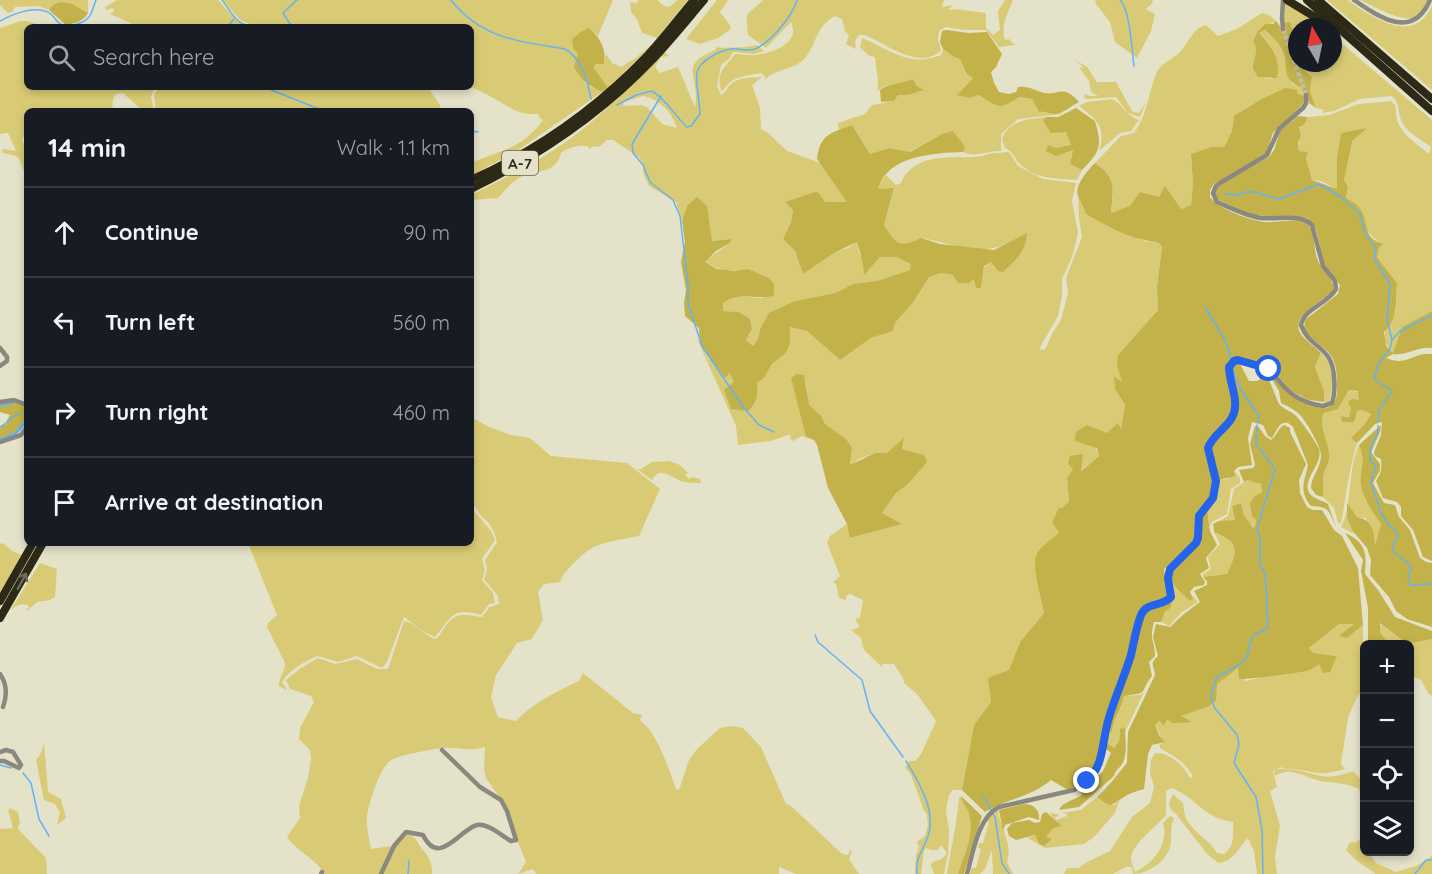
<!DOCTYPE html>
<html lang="en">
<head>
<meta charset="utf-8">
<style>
  :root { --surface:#171b24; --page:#242831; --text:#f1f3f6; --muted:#9ea1a6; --line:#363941 }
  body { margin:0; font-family:Quicksand,sans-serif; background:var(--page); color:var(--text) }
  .controls { position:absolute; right:18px; bottom:18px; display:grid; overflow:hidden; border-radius:9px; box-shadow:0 3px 9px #0003 }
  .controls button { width:54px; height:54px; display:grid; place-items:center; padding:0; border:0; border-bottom:2px solid var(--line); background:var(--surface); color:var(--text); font:30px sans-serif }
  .compass { position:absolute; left:1288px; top:18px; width:54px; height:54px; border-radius:50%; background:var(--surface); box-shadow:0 3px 9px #0003; rotate:351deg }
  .stop { position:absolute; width:18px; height:18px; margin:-14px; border:4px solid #2563eb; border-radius:50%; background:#fff }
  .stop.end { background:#2563eb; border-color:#fff; box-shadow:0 2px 6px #0008 }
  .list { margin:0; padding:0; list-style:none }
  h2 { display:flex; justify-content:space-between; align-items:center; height:78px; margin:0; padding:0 24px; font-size:26px }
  h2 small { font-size:20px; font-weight:400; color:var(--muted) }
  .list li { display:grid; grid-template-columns:39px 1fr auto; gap:18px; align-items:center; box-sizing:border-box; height:90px; padding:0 24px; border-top:2px solid var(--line) }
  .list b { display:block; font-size:22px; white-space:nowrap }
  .list em { font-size:20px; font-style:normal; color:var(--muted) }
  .icon { flex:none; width:33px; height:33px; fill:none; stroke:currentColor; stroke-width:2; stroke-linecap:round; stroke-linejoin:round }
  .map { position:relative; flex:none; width:1432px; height:874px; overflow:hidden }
  .search { position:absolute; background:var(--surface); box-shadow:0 3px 9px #0003; left:24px; top:24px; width:450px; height:66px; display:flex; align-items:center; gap:15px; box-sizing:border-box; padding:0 21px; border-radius:9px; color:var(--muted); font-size:22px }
  .panel { position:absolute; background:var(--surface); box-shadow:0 3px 9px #0003; left:24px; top:108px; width:450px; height:438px; border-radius:9px }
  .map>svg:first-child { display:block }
</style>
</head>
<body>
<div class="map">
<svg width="1432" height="874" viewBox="0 0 1432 874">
  <rect width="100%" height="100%" fill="#e5e2ca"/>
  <g fill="#d9cb75" fill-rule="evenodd">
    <path d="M0 0H88V13C77 5 59 0 49 10L39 6 15 7 12 12 8 13 0 5Z"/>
    <polygon points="117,0 218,0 238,21 253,27 139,27 110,14 114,12 113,8 106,10 105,7"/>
    <path d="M223 0H613L598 36 589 29 578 54 585 83 602 92 520 149 471 176V163C502 149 521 150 543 120L540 119 538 114C518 115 513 109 497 100 489 95 480 91 471 87V27H258L240 20Z"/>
    <polygon points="639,0 657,0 664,6 669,7 678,0 688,0 657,38 642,33 637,19 631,12 630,2 636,3"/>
    <polygon points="717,0 728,0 720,12 730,25 731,29 718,38 700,44 686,39"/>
    <path d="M763 0H944L942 7 953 5 948 10 956 9 986 13V28L993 35 1000 30 998 11 1005 0H1013C1008 13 1000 26 1005 40L1009 39 1015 45 999 47 986 30H964L946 27 939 31 938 39 941 50C920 72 884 42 864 35H859L855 41 856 49 846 44 849 35 845 31 842 19 835 16C815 28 818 40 806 57 795 71 775 68 765 80V76L761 73C745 76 731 76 722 92 714 73 726 67 735 54 742 54 748 56 755 55 772 53 801 44 791 22L766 48 748 35C746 8 744 19 763 0Z"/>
    <polygon points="1095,0 1153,0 1151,5 1145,9 1155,14 1151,31 1137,58 1115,42 1110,22 1096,4"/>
    <path d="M1327 0C1333 0 1341 0 1347 0 1351 1 1355 6 1359 8 1384 24 1415 41 1432 6V90Z"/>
    <path d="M1360 0H1428C1425 6 1422 14 1417 17 1404 24 1373 6 1360 0Z"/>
    <polygon points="1285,3 1323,27 1297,27 1297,59 1291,23 1284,23"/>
    <path d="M1262 13 1269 15 1276 21 1258 31 1257 52 1253 69 1266 78 1273 79 1259 33 1265 30 1281 46 1292 84 1302 88 1306 94 1234 116 1232 131 1224 147H1211L1191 154 1193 183 1191 205 1181 209 1159 197 1111 213C1114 192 1115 176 1095 163L1121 136 1134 133C1148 114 1148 93 1157 72 1160 64 1171 60 1178 54 1188 45 1192 28 1206 25L1218 36 1237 29Z"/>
    <polygon points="20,21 27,21 44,27 27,27 27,87 155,87 151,97 154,111 143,111 123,93 116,94 113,99 112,111 27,111 27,132 22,139 27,158 27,178 18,157 1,152 3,149 16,151 8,133 0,134 0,28"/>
    <path d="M1333 36 1432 120V311L1402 327 1393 353C1374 334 1392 327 1396 309 1397 301 1397 291 1397 283L1377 257 1379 248 1384 244C1368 239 1356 212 1346 198L1348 187 1344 180 1341 133 1337 157V189L1321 181 1312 180 1306 158 1308 152 1299 151V127L1304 125 1308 117 1329 115 1359 104 1391 101 1396 106C1393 129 1412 140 1429 154L1431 147C1422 140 1407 133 1402 122 1397 112 1401 102 1391 96L1360 99 1334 111 1322 113 1324 110 1316 108 1310 91 1312 77 1298 63H1333Z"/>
    <path d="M862 38C889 49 909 68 941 55L943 49 954 57 960 59 967 73 973 78 958 94 970 98 979 95C998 107 999 111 1019 97L1032 99 1039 112 1061 113V114L1018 119 1001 134V151C989 150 975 158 963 152L964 147 942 134 909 152 889 148 870 154 852 125 839 130 838 123 865 114 872 105 894 101 898 95H908L923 90 917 86 913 79 904 83 885 86 877 91 878 81 875 57 868 55 860 47Z"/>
    <polygon points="654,43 608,88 594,69 596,64 604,64 606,54 612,63 621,67 637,57"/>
    <path d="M757 45 764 51 754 54 733 52 729 59 721 65 717 86 721 95C727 92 726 88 731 84 740 76 752 78 762 77L752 85 760 108 761 129 768 133 787 151 820 163 848 202H825L819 193 785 202 793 209 791 222 783 239 795 251 803 274 834 253 850 247 857 241 859 253 870 268 880 257H896L912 264 910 270 877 281 853 284 835 293 795 301 782 308 760 328 758 339 753 346 746 340 752 329 750 319 739 312 723 311V303L733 296 763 298 748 269C730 272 720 272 705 261L729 244 730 239 711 241 710 224 687 206 682 221 676 202 649 186 643 173V165L640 158 613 140H607L599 147 594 146 589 149 588 146C578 145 569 147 561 153 556 175 535 169 519 178 510 183 505 191 498 198L471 200V195C508 177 545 158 578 133 609 109 636 79 664 51L669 56 661 57 655 67 660 73 678 67 695 107C701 77 676 65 716 50V47C722 49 751 47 757 45ZM643 96C661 100 671 111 677 128L662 124 648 108 642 105 623 106 624 102Z"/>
    <polygon points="1075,60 1087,67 1097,82 1116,82 1132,111 1139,113 1146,102 1140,117 1128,113 1116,97 1087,99 1084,97 1085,94 1090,96 1098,96 1091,92 1089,81 1079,67 1083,68 1083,67"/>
    <path d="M159 87H433L430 90C433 97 440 102 441 109L446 111H156L154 95Z"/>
    <path d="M1112 99C1123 104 1125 115 1139 120L1131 131 1120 133 1099 151C1107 127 1096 119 1079 106L1087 102Z"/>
    <path d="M1046 117 1043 121 1066 132 1071 145 1056 148 1062 152 1073 150 1070 164 1082 170 1077 180C1057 178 1037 180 1021 165 1014 159 1014 152 1005 148L1002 139C1009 120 1029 119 1046 117Z"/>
    <path d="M1006 152 1010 153 1018 166 1043 179 1076 183 1072 201 1078 232 1077 238 1072 257 1062 279V296L1058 316 1039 349 1045 350 1053 332 1061 320 1068 293 1066 278 1082 237 1079 219 1078 188V196L1083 203 1144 241 1158 242 1162 247 1157 287 1158 310 1118 355 1123 383 1115 376V389L1125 405 1121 430 1108 434 1087 425 1099 456 1080 471 1074 469 1067 478 1069 501 1062 508 1060 533 1042 547 1037 575 1044 613 1020 642 1009 670 989 678 991 702 974 725 962 790H953L949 795 946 810 949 830 948 854 944 874H934L931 865 933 862 942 859 947 853 941 845 938 850H931L926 848 924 851 921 874H915L916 855 919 847 917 842 925 836 928 825 927 814 924 811 911 775 905 767 910 761H915L921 754 936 721 918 695 904 683 903 678 894 664H882V667L864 650 861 638 851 630 860 627 855 619 860 618 863 600 850 594 846 596V600L839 598 836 584 833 582 840 576 827 543 830 536 847 524 851 538 901 524 882 513 896 493 908 484 926 462 924 455 902 449 904 440 887 453H875L859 459 850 466 852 448C845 438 833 434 825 424 819 417 816 412 808 405L806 381 797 399 806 437 802 436 793 441 791 440 790 434 771 441 738 445 736 426 698 341 699 339 707 357 724 378 730 372 734 382 757 383 764 378 772 364 786 353 790 345V327L807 331 840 360 871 338 893 331 895 323 914 301 929 277 941 273 974 279 981 288 984 267 991 262 1005 244C980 257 947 242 921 238 899 248 897 245 884 225L894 189H881L877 187 886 175 896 185 901 183C914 153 948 158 974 157 981 157 986 154 993 153 998 153 1001 153 1006 152Z"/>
    <path d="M1321 353C1334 363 1334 387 1329 402H1324V391L1315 367Z"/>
    <path d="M1349 390 1359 392V400L1351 407 1349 423 1357 411 1362 410 1371 414 1364 425 1351 438 1357 443C1349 469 1346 497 1341 524L1338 523 1334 508 1323 497V476L1329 460 1321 426 1324 413 1338 409Z"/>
    <path d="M473 418 487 426 511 435 530 438 551 456 627 463 660 489 639 536C624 539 606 541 592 548 583 553 562 573 560 582L544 584 538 592 543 620 532 639 517 643 496 675 491 698 498 717 516 721C534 702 556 692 579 681L583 673 633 713 642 715 640 720C643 724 647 726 650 730 662 749 669 769 676 789L679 790 689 760 697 749 720 728 731 726 743 728 761 747 786 804 790 805 842 854 848 855 850 850 852 851 849 859 859 874H796L779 867V874H536L533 869 518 874 526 862 500 798 486 778 484 769 485 747C471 752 459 747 444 748 433 749 398 755 390 761 379 769 369 803 367 816 366 827 369 838 371 849L392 846 379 874H325C317 860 295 850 287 837L300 818 299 806 308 778 311 759 310 750 299 739 300 728 314 702 311 696 290 689 286 680 301 668 318 658 335 664 357 659 377 669H388L404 621C415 622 424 636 436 639 441 635 443 628 448 623 457 611 470 616 482 617L490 607 499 604 498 596 484 579 487 569 485 560 497 542 494 532 488 522 483 518 471 501V421Z"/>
    <path d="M1359 445C1367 461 1358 471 1361 486 1364 500 1373 513 1381 524L1374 549 1366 518 1357 517 1347 518 1354 534 1341 527C1353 504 1347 470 1359 445Z"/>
    <path d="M669 461 680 465 688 473 685 475 689 479 692 477 700 479 701 483C694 483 687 483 681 481 670 477 660 465 652 480L637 469H641L652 462Z"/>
    <polygon points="1234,471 1240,478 1240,483 1231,489 1227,514 1212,522 1210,527 1207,509 1218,494 1219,480 1228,479"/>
    <path d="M1247 480 1261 483 1263 492 1254 497C1255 507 1259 520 1253 528L1244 515 1241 503 1232 506 1235 520 1218 522 1228 516 1234 489Z"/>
    <path d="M471 506C478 519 491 526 495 540L482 559 485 570 482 580 493 593 495 603 489 604 481 615C451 606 451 619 435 637L424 632 404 617 387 662 382 668 357 656 338 662 318 656C305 661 289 670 282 682L287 690 279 686C278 677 286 671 285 663L267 627 268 623 277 615 248 543C259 543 312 546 318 543H471Z"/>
    <path d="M1214 532C1240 543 1238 550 1227 574L1203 577V574L1211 569 1208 557 1220 544Z"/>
    <polygon points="3,543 12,551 22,555 0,594 0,544"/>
    <path d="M40 563 57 569 55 597 50 600 37 602 26 612 29 606C21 602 16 605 10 611Z"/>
    <path d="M1172 582 1189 600 1190 593 1198 602 1182 612 1169 626 1161 622C1166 607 1178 599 1172 582Z"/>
    <polygon points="1379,623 1407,644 1432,639 1432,696 1428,693 1421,680 1410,675 1410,644 1389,644 1380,632"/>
    <path d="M1339 624H1355L1340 636 1347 638 1363 625V642L1373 644H1364V687L1356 699 1348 718 1341 764 1345 769C1322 775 1323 774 1300 770 1293 768 1287 770 1280 767L1277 769C1284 769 1294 769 1301 771 1325 777 1328 780 1353 771L1364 783V818L1359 789C1347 783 1334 783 1321 781 1305 778 1292 765 1275 776L1274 772 1277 769 1273 771 1277 787 1270 791 1280 826 1275 857 1277 874H1257L1254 851 1248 838C1238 848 1234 861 1219 863L1208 855 1176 814 1171 810 1169 803 1173 794 1183 803C1184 807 1184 814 1186 818 1193 833 1209 839 1217 853L1224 854C1235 846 1233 835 1233 822 1202 818 1197 797 1171 788L1166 791V815C1157 826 1132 844 1131 858 1131 862 1134 868 1135 872 1154 863 1169 844 1163 823L1170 816 1174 818C1169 829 1173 837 1170 847 1166 862 1147 874 1133 874L1132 867H1126L1113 874H1064L1067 868H1079L1085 863 1110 851 1132 817 1150 803 1154 787 1150 773 1151 760 1155 753C1170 752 1184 766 1190 778L1193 777C1186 762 1173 756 1160 748L1159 745 1164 742 1155 725 1161 721 1164 725 1166 719 1190 721 1180 717 1226 676 1239 668 1246 681 1319 664 1337 656 1313 653 1308 649Z"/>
    <path d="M1144 692 1125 732 1124 729H1120L1119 741 1113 749 1106 743 1108 731 1112 732C1113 718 1123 709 1124 696L1140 695Z"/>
    <polygon points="44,743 48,792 61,799 66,818 57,825 60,813 55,804 44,800 36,760 40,755"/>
    <path d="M961 796C962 803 967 807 969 814 975 834 964 855 958 874H947C951 848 957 824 959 798Z"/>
    <polygon points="1097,797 1108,805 1115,805 1120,799 1115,813 1094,837 1084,844 1045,848 1029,839 1028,838 1035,835 1039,844 1051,839 1046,837 1053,827 1061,826 1049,813 1058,814 1059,816 1055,817 1056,820 1067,816 1067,814 1061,813 1081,810"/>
    <polygon points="10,808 18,812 20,822 18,829 46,858 47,874 0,874 0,829 13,828 8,810"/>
    <path d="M999 810 998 813C1002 828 1013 848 1007 862L1013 874H993L992 850 985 869 980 874H970L972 868H976L981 849 978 848 979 843H983L989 822 986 820 990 815Z"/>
    <path d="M404 834C417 835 416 842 423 850 430 858 432 863 432 874H383L395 847Z"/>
    <polygon points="1364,836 1364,852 1368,852 1376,863 1396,872 1416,866 1432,856 1432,874 1376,874 1356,860 1346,850 1350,842 1356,842"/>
  </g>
  <g fill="#c2b249">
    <path d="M60 2 72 4 88 13C83 22 75 23 66 25L49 10 53 5Z"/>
    <path d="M1276 21 1282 29 1286 28 1283 23 1291 22 1297 63 1312 77 1310 91 1316 108 1309 103 1307 95 1303 92 1302 88C1278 78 1291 65 1281 48 1279 43 1269 34 1265 30L1259 33C1271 47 1281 58 1277 78L1258 77 1253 69C1253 58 1260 51 1253 41L1258 31 1265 24H1273Z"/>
    <path d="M589 28C600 38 607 49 604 64H596L594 68 608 88 602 92C589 85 581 81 574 67L578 54 573 48 572 39 581 32Z"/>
    <path d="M946 30 969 33 987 32 1002 54 996 67 991 72 994 83 999 92 1009 94 1016 92 1018 87C1027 86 1032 89 1041 92 1058 98 1061 82 1079 102 1072 105 1063 114 1055 114 1049 114 1045 111 1039 112L1032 99 1019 97C999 111 998 107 979 95L970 98 957 95 973 78 967 74 960 59 954 57 943 49 940 42 942 31Z"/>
    <path d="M913 79 917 86 924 90 908 95H898L894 101 881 102 880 90C889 83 902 84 913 79Z"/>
    <path d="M1285 88 1297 90 1298 94 1306 96 1302 105 1273 133 1266 154 1214 184 1210 190V197C1219 209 1249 220 1264 222 1277 224 1302 215 1310 227 1316 238 1313 252 1319 263 1324 273 1336 280 1333 292 1321 302 1286 317 1303 337 1308 342 1315 347 1321 353L1315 367 1324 391V402L1309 400 1291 391 1268 365 1249 360 1230 361C1223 375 1235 392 1233 406 1231 425 1214 429 1208 444 1202 456 1214 467 1214 479 1213 502 1205 500 1198 516 1194 524 1196 534 1194 543L1164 569C1165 579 1170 587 1169 597L1142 607 1137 617 1126 664 1107 715 1098 764C1092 774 1080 785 1068 790L1051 780C1031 797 1006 799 985 812L962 790 974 725 991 702 988 678 1009 670 1020 642 1044 613C1042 599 1032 569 1036 556 1039 547 1052 539 1059 533L1052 522 1059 508H1062L1069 501 1067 478 1073 469 1068 464 1070 456 1083 454 1081 471 1099 456 1097 448 1075 441 1076 432 1087 425 1107 433 1118 423 1121 429 1125 405 1115 389 1114 376 1122 382 1117 365 1118 355 1158 310 1157 287 1162 247 1158 242C1131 240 1109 227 1086 214 1084 207 1081 203 1078 196 1074 186 1088 170 1095 163 1117 178 1113 189 1111 213L1130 206 1140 192 1159 197 1165 186 1181 209 1191 205 1193 183 1191 154 1211 147H1224L1232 131 1234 116 1262 99Z"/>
    <path d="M1076 108 1095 121C1102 146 1101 151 1082 170L1070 164 1073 150 1056 156 1046 151 1048 145 1056 148 1071 145 1066 132 1051 133 1043 121 1046 117H1058Z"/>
    <path d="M1298 116 1308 117 1304 125 1299 127 1301 136 1298 142 1299 151 1308 152 1306 158 1312 180 1337 189V157L1341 133 1367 128 1352 141 1344 180 1348 187 1346 198C1351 201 1359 205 1361 210 1370 226 1362 238 1384 244L1379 248 1377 257 1397 283C1396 301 1398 320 1384 332L1386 346 1393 353 1402 327 1432 311V348C1418 346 1407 356 1393 354L1386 358C1408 367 1413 352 1432 354V561L1423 557 1413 530 1401 516V507L1397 502 1383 498 1376 481C1381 473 1382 469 1381 459L1375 456 1374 452 1381 435 1382 422 1375 424 1357 443 1351 438 1364 425 1371 414 1362 410 1357 411 1354 422H1342L1341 416 1349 418 1351 408 1348 402 1352 399 1359 400 1358 391 1349 390 1338 409 1324 413C1317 429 1331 443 1329 460 1328 464 1325 469 1324 473 1322 481 1324 489 1323 497L1316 495 1311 488C1311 477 1320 469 1321 457 1322 448 1307 423 1301 416 1296 410 1287 406 1281 403L1279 391 1270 376 1272 374C1276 380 1281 387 1287 392 1303 403 1339 424 1337 387 1337 378 1337 367 1333 359 1327 347 1312 341 1304 330L1305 320 1338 294 1340 285 1324 263 1316 229 1307 218 1251 215 1219 200 1216 197 1215 190 1225 181 1269 157 1274 150 1280 131Z"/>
    <path d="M852 125 870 154 889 148 910 152 942 134 953 131 965 147 963 152C934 153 889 155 878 188L881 189 894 188 884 225C897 245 899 248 921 238L940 244 994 250 1027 233C1026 251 1016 260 1003 272L998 271 991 262 984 266 981 288H976L974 279 969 283H958L953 275 941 273 929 277 914 301 895 323 893 331 871 338 840 360 807 331 790 327V344L786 353 772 364 764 378 757 383C758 394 757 403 748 411L731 409 724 390 734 382 730 373 725 378C712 362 699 350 699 328L685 316 684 303 686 290 681 262 685 242 682 221 687 206 697 197 707 206 712 241 731 239 730 243 716 251 705 262 717 269 734 271 748 269 769 278 774 284V296C754 300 739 291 723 303V311L739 312 750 319 752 329 746 340 753 346 758 339 760 329 769 313 795 301 835 293 853 284 877 281 910 270 911 264 896 257H880L864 275C864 263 860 253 857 242L834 253 803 274 795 251 783 239 791 222 793 210 785 202 815 192 819 193 825 202H847L817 159C820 134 831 133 852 125Z"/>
    <path d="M1234 362H1239L1249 381H1257L1266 376C1273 385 1276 401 1280 405 1284 409 1290 411 1295 415 1301 420 1316 442 1319 449 1324 465 1297 483 1312 496 1317 500 1324 501 1328 504L1336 527C1328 510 1330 507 1311 506 1298 491 1305 480 1308 465L1293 427C1282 415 1277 430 1272 438L1268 436 1263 425 1252 422 1248 438 1252 465 1238 467 1234 471 1235 476 1219 480 1211 447C1219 433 1235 425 1238 408 1240 393 1225 374 1234 362Z"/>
    <polygon points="797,374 804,375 809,405 821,416 825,424 846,439 852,448 850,465 875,453 887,453 904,438 902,449 924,455 927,462 908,484 896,493 882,513 902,524 850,538 847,524 828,488 817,445 814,440 806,437 791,378"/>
    <path d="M17 402 27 407C27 430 22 433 0 440V426L7 424V420L10 415 0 412V404Z"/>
    <path d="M1284 425 1290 428V432L1306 464 1299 480 1300 493 1307 507 1313 510H1322L1334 530 1342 536 1358 568 1363 625 1347 638 1339 636 1354 624H1339L1309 648 1313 653 1337 656 1330 672 1323 673 1319 664C1315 667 1311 670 1306 671 1298 673 1244 680 1239 679L1238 668 1217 684 1216 701 1209 706 1181 716 1192 722 1172 723 1167 719 1164 726 1160 721 1155 725 1159 735 1165 742 1152 745 1148 754 1144 789C1137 791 1130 793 1124 797 1109 806 1113 809 1097 797 1109 786 1117 775 1127 763L1128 732 1155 675C1154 665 1149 664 1158 656L1153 637 1156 624 1170 627 1184 614 1200 602 1194 591 1207 585V581L1203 577 1227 574C1238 550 1240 543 1214 532L1213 524 1219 521 1235 520 1232 506 1241 503 1244 515 1253 528 1255 526 1256 520 1252 516 1250 503 1254 497 1262 492 1261 484 1247 480 1244 482 1239 470 1253 468 1255 465 1250 444 1255 426H1258L1265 436 1271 440C1277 436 1277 429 1284 425Z"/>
    <path d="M1381 425 1380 432 1371 452 1380 464V470L1373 483 1384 503 1395 505 1399 517 1410 530 1420 558 1426 562 1432 563V627L1407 619 1396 611 1389 597 1370 575 1371 560 1367 548 1352 530 1347 518V503L1357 517C1373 520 1374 532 1375 545L1381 524C1373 513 1364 500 1361 486 1358 471 1367 463 1359 445Z"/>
    <path d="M1207 509 1210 531 1217 545 1206 558 1209 568 1200 574 1205 582 1204 585 1194 587 1190 592 1193 599 1189 600C1179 590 1166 582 1173 567L1199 543 1201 518Z"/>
    <path d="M1345 533C1366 542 1367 554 1365 574L1378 590 1395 617 1432 631V639L1407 644 1380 623V632L1389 644H1373L1368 642V608L1361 571 1363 560Z"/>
    <path d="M1172 601 1171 607 1165 612 1161 622H1154C1149 640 1155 641 1155 656L1149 662 1152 676C1138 694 1151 692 1124 696 1122 710 1113 718 1112 732L1108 731 1143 615C1154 605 1162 608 1172 601Z"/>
    <path d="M1125 728C1125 738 1128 755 1122 764 1119 769 1116 769 1114 776L1079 807 1059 810C1063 801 1073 801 1082 795L1081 793 1103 771 1111 753 1105 748 1106 743 1114 748 1119 741 1120 729Z"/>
    <path d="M961 796 982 816 964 874H958C964 855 975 834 969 814 967 807 962 803 961 796Z"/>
    <path d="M1024 804C1034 804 1040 810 1039 820L1029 817 1005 825 1003 831 999 810Z"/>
    <polygon points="1046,812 1062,826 1053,828 1046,837 1052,839 1044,846 1039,844 1035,835 1016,840 1009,836 1007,829 1012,823 1029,820 1035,823 1040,822 1042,814"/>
  </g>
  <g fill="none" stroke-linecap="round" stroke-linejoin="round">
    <g stroke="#64b2f6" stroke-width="1.5">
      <path d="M222 0C232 12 234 22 250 27"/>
      <path d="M451 0C482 39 518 41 565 49 581 58 588 81 591 99"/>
      <path d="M1120 0C1130 9 1132 51 1134 66"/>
      <path d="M0 21C12 14 31 7 45 11 52 12 54 19 59 23 65 29 83 24 89 17 92 13 94 5 96 0"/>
      <polyline points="227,27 234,19"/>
      <polyline points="292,27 283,13 297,0"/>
      <polyline points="264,87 324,111"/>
      <polyline points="661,96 632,144 633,153 643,165 650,182 673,200 680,216 688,285 688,303 702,346 743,407 759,425 774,432"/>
      <path d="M617 105 636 95 652 91C667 100 674 115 687 127L691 126 700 114C700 104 695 80 697 72 701 60 719 51 731 49 739 48 747 52 755 49 771 42 792 17 797 0"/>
      <polyline points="471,131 478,132"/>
      <path d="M1225 194 1237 195 1245 192H1255L1279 199 1319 184 1341 197 1360 214C1362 229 1367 237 1376 248L1374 258 1390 284 1387 320 1392 340 1390 349 1379 363 1374 379 1392 391C1384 405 1378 404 1378 422"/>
      <polyline points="1205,307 1226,342 1231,360"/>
      <polyline points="1393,339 1399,332 1432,315"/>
      <path d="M1232 366C1236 385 1247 400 1259 415L1258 422"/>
      <polyline points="1257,425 1256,444 1275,469 1257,529 1260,538 1260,564 1265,574 1266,585 1268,628 1255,634 1251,639 1247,657 1240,664 1216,678 1211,697 1214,707 1237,735 1239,744 1234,763 1256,797 1262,830 1263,874"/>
      <path d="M1378 426V432L1371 447 1370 461 1376 465 1371 483 1381 513 1389 525 1398 533 1392 549C1396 557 1405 558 1411 567L1408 578 1411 585 1432 584"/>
      <path d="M0 427C8 423 12 415 20 414"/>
      <polyline points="815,635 818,642 862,680 870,711 903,757"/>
      <path d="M906 761C919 782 938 813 927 839 922 852 915 859 917 874"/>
      <polyline points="0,765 11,768"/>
      <polyline points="23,773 31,783 39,819 49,836"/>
      <polyline points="983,796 995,817 1002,863 1009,874"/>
      <polyline points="408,874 409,860"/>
      <polyline points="1415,874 1426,860 1432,860"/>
    </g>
    <g stroke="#64b2f6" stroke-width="3">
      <polyline points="0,405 13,402"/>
      <polyline points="2,439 15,434 27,420"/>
    </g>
    <polyline stroke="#c0bea9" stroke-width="4.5" stroke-dasharray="4.5 2" stroke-linecap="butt" points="1283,29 1306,95"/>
    <g stroke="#8a887f" stroke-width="4.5">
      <polyline points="1283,0 1282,18 1283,29"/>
      <path d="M1354 0C1380 18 1413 40 1430 0"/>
      <polyline points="0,348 7,357 7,361 0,366"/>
      <polyline points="0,402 14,400 27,405"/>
      <polyline points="0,442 21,435 27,427"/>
      <path d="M0 674C7 684 7 696 3 707"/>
      <polyline points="0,752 6,750 13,752 21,765 19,768 4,761 0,761"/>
      <polyline points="321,874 322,872"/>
      <path d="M381 874 394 846 406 832 423 835C439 868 460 829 477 825 488 823 502 836 511 841L516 840 507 811 501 800 480 787 442 750"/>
      <path d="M967 874C973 853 978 817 999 807L1074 790 1093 776 1100 764 1107 725 1130 657 1142 613 1150 606 1165 603 1171 597 1168 578 1170 569 1196 543 1199 533V516L1210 503 1214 493 1216 474 1208 448 1212 440 1230 422 1234 413 1236 399 1229 373 1231 363C1237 360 1243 361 1250 362 1276 368 1274 380 1292 394 1300 400 1313 405 1323 406L1332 403C1335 394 1335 387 1334 378 1333 345 1309 349 1301 325 1304 308 1328 304 1336 289L1335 281 1323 266 1312 225C1300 213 1277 220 1261 218 1246 216 1231 208 1217 202L1213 193 1216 186 1220 183 1267 155 1279 129 1303 108 1306 103V95"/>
    </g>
    <g stroke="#2c2a17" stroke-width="8">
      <polyline points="1287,0 1328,25"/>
      <polyline points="1307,0 1432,111"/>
      <polyline points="1318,0 1432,99"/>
      <path d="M471 180C536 151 597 108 647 56 663 39 678 19 694 0"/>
      <path d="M471 189C538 156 601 114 653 59 671 40 687 20 704 0"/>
      <polyline points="0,601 33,543"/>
      <polyline points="0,618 43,543"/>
    </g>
  </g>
  <defs><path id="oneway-shaft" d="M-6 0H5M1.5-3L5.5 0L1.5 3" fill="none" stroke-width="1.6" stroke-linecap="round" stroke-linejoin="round" transform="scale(1.5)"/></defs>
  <use stroke="#6d6a56" href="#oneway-shaft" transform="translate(22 581) rotate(-62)"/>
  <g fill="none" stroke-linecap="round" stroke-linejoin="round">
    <path stroke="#2563eb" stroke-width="8" d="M1087 781C1104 765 1102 743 1108 721 1114 699 1124 678 1131 655 1134 642 1136 628 1141 615 1147 601 1163 607 1171 597L1168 578 1170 569 1196 543 1198 538 1199 516 1213 498 1216 481 1208 448C1212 437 1222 431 1229 422 1243 405 1229 385 1229 367L1234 361 1238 360 1269 369"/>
  </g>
  <g text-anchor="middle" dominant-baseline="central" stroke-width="5" stroke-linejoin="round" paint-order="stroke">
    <rect fill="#e5e2ca" stroke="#656356" stroke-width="1.5" x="502" y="151" width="36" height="24" rx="4.5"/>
    <g font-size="15" font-weight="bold" fill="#2e2d24">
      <text x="520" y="163">A-7</text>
    </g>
  </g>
</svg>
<div class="controls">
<button>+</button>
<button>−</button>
<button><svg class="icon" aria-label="locate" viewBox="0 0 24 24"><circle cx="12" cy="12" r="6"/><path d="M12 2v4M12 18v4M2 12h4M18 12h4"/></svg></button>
<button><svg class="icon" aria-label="layers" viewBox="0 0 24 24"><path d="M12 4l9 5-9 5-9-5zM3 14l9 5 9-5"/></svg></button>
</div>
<svg class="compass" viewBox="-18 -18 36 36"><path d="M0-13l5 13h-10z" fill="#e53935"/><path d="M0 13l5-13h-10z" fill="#9ea1a6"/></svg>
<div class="stop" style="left:1269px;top:369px"></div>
<div class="stop end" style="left:1087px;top:781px"></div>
<div class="search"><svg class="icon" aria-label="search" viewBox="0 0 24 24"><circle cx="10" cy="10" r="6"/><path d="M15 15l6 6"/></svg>Search here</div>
<section class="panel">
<h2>14 min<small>Walk · 1.1 km</small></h2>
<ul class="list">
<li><svg class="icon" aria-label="ahead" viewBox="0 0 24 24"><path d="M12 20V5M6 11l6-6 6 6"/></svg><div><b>Continue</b></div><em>90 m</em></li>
<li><svg class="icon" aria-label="left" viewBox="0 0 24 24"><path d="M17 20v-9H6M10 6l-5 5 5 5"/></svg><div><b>Turn left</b></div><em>560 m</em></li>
<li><svg class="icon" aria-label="right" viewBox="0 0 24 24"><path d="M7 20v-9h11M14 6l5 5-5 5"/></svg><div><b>Turn right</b></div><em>460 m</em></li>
<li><svg class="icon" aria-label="arrive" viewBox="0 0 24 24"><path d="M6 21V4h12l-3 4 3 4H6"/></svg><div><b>Arrive at destination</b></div></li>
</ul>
</section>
</div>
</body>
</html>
